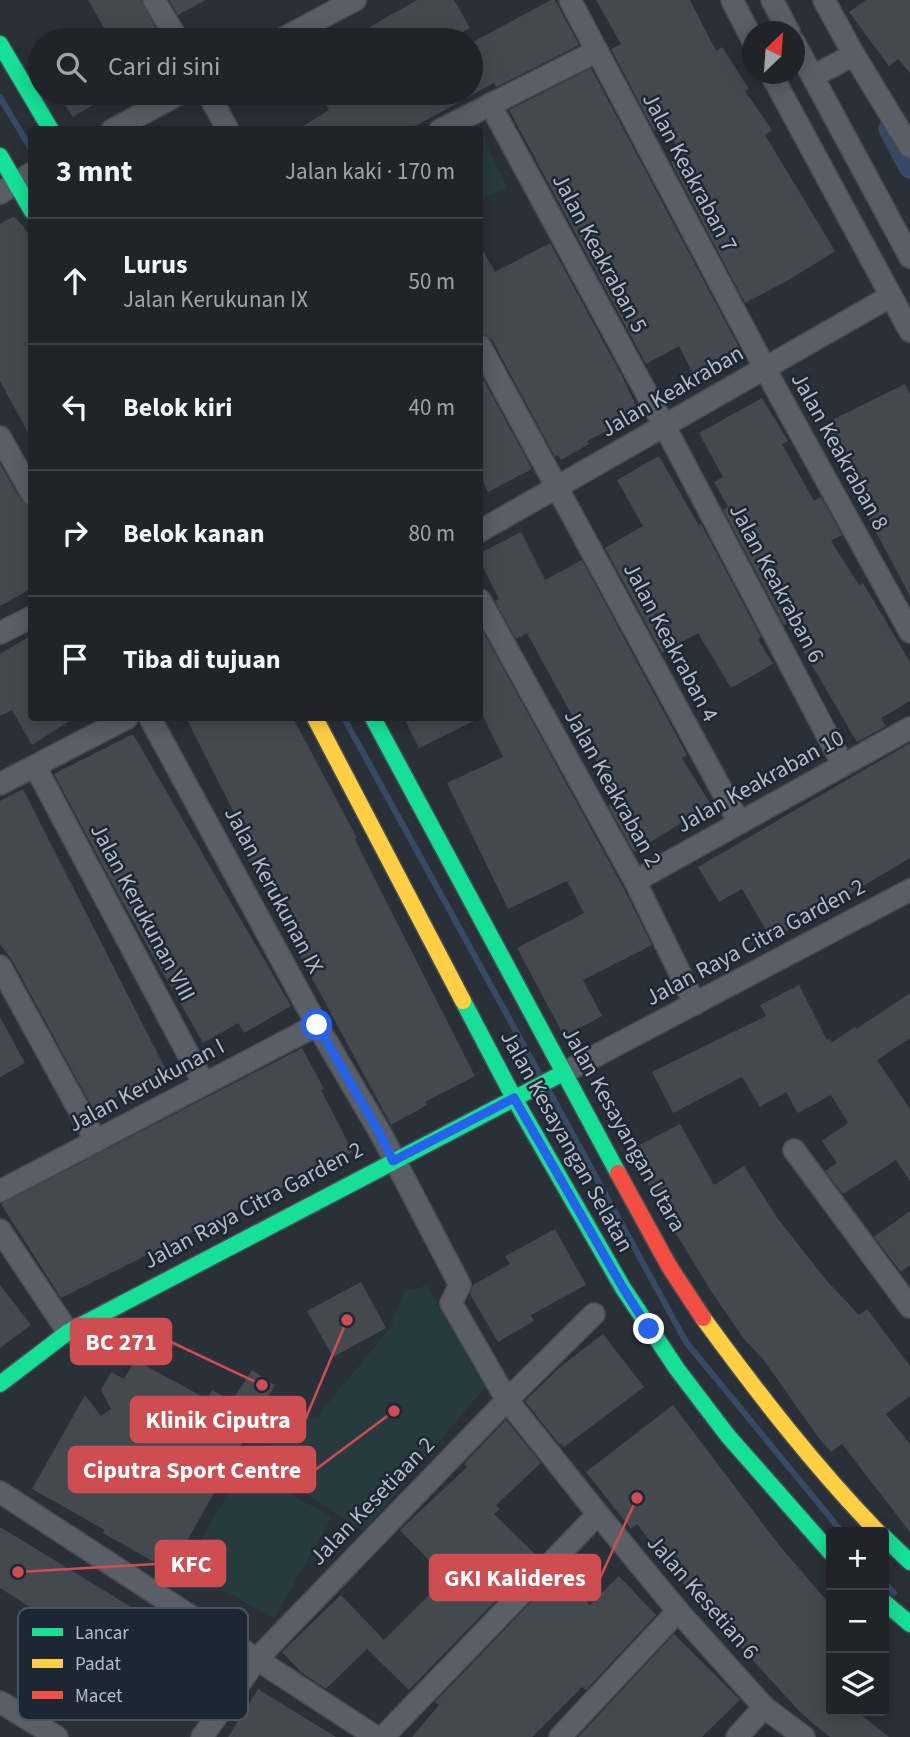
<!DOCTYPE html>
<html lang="id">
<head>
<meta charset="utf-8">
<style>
  :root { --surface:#20242a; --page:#282c32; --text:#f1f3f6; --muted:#a2a4a8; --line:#3d4147 }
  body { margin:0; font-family:"Source Sans 3",sans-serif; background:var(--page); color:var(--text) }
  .controls { position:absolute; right:21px; bottom:21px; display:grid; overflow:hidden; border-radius:7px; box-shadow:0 4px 18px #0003 }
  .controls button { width:63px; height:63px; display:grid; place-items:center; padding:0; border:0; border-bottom:2px solid var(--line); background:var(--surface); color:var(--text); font:35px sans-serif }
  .compass { position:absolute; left:742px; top:21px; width:63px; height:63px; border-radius:50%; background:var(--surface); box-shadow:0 4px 18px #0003; rotate:25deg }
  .stop { position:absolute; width:21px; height:21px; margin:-16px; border:5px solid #2563eb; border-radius:50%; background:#fff }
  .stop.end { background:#2563eb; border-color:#fff; box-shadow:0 2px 7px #0008 }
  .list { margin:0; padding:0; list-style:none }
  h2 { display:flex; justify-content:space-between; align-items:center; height:91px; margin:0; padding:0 28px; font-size:30px }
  h2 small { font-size:23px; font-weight:400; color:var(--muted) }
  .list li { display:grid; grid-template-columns:46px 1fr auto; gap:21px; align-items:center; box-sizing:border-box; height:126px; padding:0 28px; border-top:2px solid var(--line) }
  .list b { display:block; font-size:26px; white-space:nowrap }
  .list p { margin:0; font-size:23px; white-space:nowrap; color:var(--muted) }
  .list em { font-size:23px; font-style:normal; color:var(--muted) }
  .icon { flex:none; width:38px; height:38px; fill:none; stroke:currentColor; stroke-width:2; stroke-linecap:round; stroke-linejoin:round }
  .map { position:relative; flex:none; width:910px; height:1737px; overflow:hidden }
  .search { position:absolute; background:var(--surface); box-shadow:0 4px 18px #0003; left:28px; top:28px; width:455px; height:77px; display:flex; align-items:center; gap:18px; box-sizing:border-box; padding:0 24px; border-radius:38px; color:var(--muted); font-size:26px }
  .panel { position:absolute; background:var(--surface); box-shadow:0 4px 18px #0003; left:28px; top:126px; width:455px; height:595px; border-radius:7px }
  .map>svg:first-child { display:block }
</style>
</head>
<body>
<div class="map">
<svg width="910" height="1737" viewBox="0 0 910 1737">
  <rect width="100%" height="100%" fill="#2a3038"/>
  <g fill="#273a3e">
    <polygon points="482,134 507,188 480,200 480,135"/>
    <polygon points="427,1286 485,1387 364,1531 258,1462 280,1403 316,1418 391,1327 404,1291"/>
    <polygon points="243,1467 332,1517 274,1619 185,1568"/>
  </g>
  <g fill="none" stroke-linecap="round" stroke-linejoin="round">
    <g stroke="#384963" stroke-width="6">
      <polyline points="0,97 32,151"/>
      <polyline points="344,718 540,1075"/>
      <polyline points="549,1091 686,1342 842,1532"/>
      <polyline points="884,1582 894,1593"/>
    </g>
    <polyline stroke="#384963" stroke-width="23" points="890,129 910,167"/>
  </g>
  <g fill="#444950">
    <polygon points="88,0 141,0 162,40 111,40"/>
    <polygon points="169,0 206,0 178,15"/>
    <polygon points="417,0 454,0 470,28 449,40 375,40 368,28"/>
    <polygon points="551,0 555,0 579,45 496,87 494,83 408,130 297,130 329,110 319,93 471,93 471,43"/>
    <polygon points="596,0 690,0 716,51 722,47 749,89 745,91 772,130 765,135 835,251 789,280 745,303 671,162 682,155 664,125 654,131 611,49 621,44"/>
    <polygon points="866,0 910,0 910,73 898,59 889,66 849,12"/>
    <polygon points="591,68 741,351 694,375 679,346 646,364 509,110"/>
    <polygon points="58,93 113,93 73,117"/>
    <polygon points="14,216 24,227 32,240 32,440 0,381 0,224"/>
    <polygon points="550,243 622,376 640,414 587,441 589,444 561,460 558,455 555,457 492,340 486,335 480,333 480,245 495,272"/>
    <polygon points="480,373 532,469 488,492 480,475"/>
    <polygon points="905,384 910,394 910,596 820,426"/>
    <polygon points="762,398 788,441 782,444 814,501 821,497 842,535 831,541 859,585 863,583 910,662 910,701 881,718 886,726 857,742 787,623 784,625 723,510 728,507 714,482 723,477 699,433"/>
    <polygon points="659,456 699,526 701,524 761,637 758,639 773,664 731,688 698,633 662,653 605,548 643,526 617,480"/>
    <polygon points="0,464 21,500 32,507 32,588 0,606"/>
    <polygon points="521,532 545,580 582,560 687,755 682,758 711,805 634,852 608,806 618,800 527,633 516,639 495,601 499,599 480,561 480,553"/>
    <polygon points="480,626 623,887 652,945 583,980 602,1016 564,1036 517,948 584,913 567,881 508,909 447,783 503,757 480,710"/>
    <polygon points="32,635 32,718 74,718 32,745 12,710 0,716 0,654"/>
    <polygon points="186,718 293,718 357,838 355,840 475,1076 425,1102 427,1105 391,1125 241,846 249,842"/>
    <polygon points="404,718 480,718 419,748"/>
    <polygon points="133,734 291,1006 244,1033 238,1023 203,1043 118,894 54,774"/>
    <polygon points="910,743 910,858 772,940 742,889 719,902 698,867"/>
    <polygon points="23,789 169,1076 127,1097 125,1092 93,1109 12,960 0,944 0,801"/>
    <polygon points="799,985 827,1040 830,1039 832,1042 855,1027 856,1029 910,993 910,1038 877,1060 910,1109 910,1181 896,1160 843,1194 825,1171 837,1163 822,1141 848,1123 831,1095 798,1113 786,1092 760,1107 742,1077 673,1113 652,1072 766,1016 760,1005"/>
    <polygon points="0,1017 25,1063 0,1077"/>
    <polygon points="302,1048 324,1089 321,1090 353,1152 61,1298 1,1204"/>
    <polygon points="680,1124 714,1185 744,1166 778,1219 827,1281 859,1315 867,1309 910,1366 910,1396 886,1414 910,1444 910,1532 842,1444 831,1452 818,1437 763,1359 744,1339 711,1291 662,1211 630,1150"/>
    <polygon points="910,1211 910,1265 901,1272 874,1237"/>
    <polygon points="555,1229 586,1285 531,1315 534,1321 498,1342 470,1294 473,1285 510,1264 505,1256"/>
    <polygon points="361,1282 386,1328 333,1357 307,1311"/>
    <polygon points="0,1285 31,1325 0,1348"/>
    <polygon points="603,1334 644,1387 564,1447 562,1444 560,1445 525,1401 560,1367"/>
    <polygon points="135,1360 207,1399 212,1390 232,1401 252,1370 275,1385 170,1571 103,1533 105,1530 32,1489 85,1395 101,1416 111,1409 101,1390 111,1372 124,1379"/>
    <polygon points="673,1405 779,1545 831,1606 831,1711 856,1711 889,1737 830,1737 816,1726 799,1711 678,1578 637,1524 631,1529 586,1472"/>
    <polygon points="506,1420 541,1463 496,1505 500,1509 494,1514 538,1557 409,1690 367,1649 326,1689 301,1672 282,1652 341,1595 384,1640 446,1578 400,1530 467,1467 464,1464"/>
    <polygon points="0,1527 151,1619 126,1661 74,1630 72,1634 0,1588"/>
    <polygon points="558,1574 590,1605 619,1576 656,1615 586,1690 582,1687 532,1737 412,1737 439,1705 435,1702"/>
    <polygon points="674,1634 740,1700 702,1737 578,1737"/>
    <polygon points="258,1689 336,1737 228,1737"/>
  </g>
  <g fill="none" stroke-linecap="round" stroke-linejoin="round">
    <defs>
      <g id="street">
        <polyline points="154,0 178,40"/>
        <polyline points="570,0 776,389 910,632"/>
        <polyline points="732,0 752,39"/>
        <polyline points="772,0 789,32"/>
        <polyline points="824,0 854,55 910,147"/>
        <polyline points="280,40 355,0"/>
        <polyline points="794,42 910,257"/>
        <polyline points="771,74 910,331"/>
        <polyline points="813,76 854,55"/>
        <polyline points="208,93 228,130"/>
        <polyline points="490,104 674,444 843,765"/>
        <polyline points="112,130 181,93"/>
        <polyline points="440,130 597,51"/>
        <polyline points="0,193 32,173"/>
        <polyline points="480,346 739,822"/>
        <polyline points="0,437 32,494"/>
        <polyline points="480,531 891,296"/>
        <polyline points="480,600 635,881 695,1004"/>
        <polyline points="0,633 32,617"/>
        <polyline points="150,718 317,1025 381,1134 460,1285 451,1303 507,1400 598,1514 678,1611 764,1707 804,1737"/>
        <polyline points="35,766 204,1084"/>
        <polyline points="0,784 127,718"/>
        <polyline points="635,881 910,728"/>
        <polyline points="0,966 96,1141"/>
        <polyline points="563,1073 910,890"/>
        <polyline points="794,1150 910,1307"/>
        <polyline points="0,1191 317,1025"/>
        <polyline points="0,1230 68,1332"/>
        <polyline points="0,1492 376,1737"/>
        <polyline points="0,1702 57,1737"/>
        <polyline points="202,1737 256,1660 507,1400 594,1314"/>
        <polyline points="383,1737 598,1514"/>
        <polyline points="560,1737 678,1611"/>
        <polyline points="737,1737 764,1707"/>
      </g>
      <g id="fast">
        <polyline points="0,44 51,130"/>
        <polyline points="0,156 32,211"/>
        <polyline points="373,718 618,1173"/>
        <polyline points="463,1001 514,1098 623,1288 677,1369 728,1436 831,1553"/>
        <polyline points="0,1384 68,1332 563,1073"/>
        <polyline points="884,1537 910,1562"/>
        <polyline points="884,1602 910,1624"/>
      </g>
      <g id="slow">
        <polyline points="315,718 463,1001"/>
        <path d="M703 1318C757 1392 814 1466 878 1532"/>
      </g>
      <polyline id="jam" points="618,1173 669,1266 703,1318"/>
    </defs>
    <use href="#street" stroke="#484c53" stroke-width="24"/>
    <use href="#fast" stroke="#484c53" stroke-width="19"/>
    <use href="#slow" stroke="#484c53" stroke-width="19"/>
    <use href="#jam" stroke="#484c53" stroke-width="19"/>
    <use href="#street" stroke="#5a5e66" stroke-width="21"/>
    <use href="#fast" stroke="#16e098" stroke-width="16"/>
    <use href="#slow" stroke="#ffcf43" stroke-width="16"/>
    <use href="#jam" stroke="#f24e42" stroke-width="16"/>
  </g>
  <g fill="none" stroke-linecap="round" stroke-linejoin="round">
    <polyline stroke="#2563eb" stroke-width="9" points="317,1025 380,1134 393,1161 514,1098 623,1288 649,1329"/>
  </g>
  <g text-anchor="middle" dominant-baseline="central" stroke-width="5" stroke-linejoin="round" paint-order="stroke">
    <g font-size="23" fill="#b4bcc9" stroke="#1d2633">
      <text transform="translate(690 172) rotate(62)">Jalan Keakraban 7</text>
      <text transform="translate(600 253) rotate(62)">Jalan Keakraban 5</text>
      <text transform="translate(672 391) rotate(-30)">Jalan Keakraban</text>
      <text transform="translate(840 451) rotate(61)">Jalan Keakraban 8</text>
      <text transform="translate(777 583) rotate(62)">Jalan Keakraban 6</text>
      <text transform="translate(671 642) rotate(62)">Jalan Keakraban 4</text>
      <text transform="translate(760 781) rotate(-29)">Jalan Keakraban 10</text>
      <text transform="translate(613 788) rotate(61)">Jalan Keakraban 2</text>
      <text transform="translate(274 890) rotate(62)">Jalan Kerukunan IX</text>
      <text transform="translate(143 912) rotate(62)">Jalan Kerukunan VIII</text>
      <text transform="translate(755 942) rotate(-28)">Jalan Raya Citra Garden 2</text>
      <text transform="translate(146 1085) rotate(-28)">Jalan Kerukunan I</text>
      <text transform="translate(624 1129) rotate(61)">Jalan Kesayangan Utara</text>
      <text transform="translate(567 1141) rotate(61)">Jalan Kesayangan Selatan</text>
      <text transform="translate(253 1205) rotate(-28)">Jalan Raya Citra Garden 2</text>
      <text transform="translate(372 1501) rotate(-46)">Jalan Kesetiaan 2</text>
      <text transform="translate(703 1597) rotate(49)">Jalan Kesetian 6</text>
    </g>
  </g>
  <rect x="18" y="1608" width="230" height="112" rx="10" fill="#1d2633" stroke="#4a5360" stroke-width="2"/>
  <rect x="32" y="1628" width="31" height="8" fill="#16e098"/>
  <rect x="32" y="1659" width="31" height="9" fill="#ffcf43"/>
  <rect x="32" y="1691" width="31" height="8" fill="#f24e42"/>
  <g font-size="19" fill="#b4bcc9">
    <text x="75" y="1639">Lancar</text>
    <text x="75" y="1670">Padat</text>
    <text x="75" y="1702">Macet</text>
  </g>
  <path fill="none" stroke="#ce4d50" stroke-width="2.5" d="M262 1385L171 1342M347 1320L305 1420M394 1411L315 1470M18 1572L156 1564M637 1498L600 1578"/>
  <g fill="#ce4d50" stroke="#1d2633" stroke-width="2.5">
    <circle cx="262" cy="1385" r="7"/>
    <circle cx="347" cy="1320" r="7"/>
    <circle cx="394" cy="1411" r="7"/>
    <circle cx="18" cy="1572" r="7"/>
    <circle cx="637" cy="1498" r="7"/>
  </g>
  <g fill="#ce4d50" stroke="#ce4d50" stroke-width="2.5">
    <rect x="71" y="1319" width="100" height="45" rx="7"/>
    <rect x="131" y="1397" width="174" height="45" rx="7"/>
    <rect x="69" y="1447" width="246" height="45" rx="7"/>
    <rect x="156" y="1541" width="69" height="45" rx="7"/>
    <rect x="430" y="1555" width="170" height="45" rx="7"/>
  </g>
  <g font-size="24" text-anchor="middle" font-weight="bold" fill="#fff">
    <text x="121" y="1350">BC 271</text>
    <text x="218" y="1428">Klinik Ciputra</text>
    <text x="192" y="1478">Ciputra Sport Centre</text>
    <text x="191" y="1572">KFC</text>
    <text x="515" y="1586">GKI Kalideres</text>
  </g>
</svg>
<div class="controls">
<button>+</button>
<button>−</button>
<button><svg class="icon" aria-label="layers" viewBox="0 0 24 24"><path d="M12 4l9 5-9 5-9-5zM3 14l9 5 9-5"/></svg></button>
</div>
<svg class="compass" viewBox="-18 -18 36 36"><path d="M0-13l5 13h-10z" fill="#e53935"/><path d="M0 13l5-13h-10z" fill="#a2a4a8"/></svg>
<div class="stop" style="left:317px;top:1025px"></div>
<div class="stop end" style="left:649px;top:1329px"></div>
<div class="search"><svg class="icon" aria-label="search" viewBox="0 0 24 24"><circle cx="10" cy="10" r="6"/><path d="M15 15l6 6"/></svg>Cari di sini</div>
<section class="panel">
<h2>3 mnt<small>Jalan kaki · 170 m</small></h2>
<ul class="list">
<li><svg class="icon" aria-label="ahead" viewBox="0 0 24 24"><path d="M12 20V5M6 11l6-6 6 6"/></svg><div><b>Lurus</b><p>Jalan Kerukunan IX</p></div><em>50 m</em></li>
<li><svg class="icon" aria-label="left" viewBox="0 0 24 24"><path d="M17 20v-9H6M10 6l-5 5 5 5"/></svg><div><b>Belok kiri</b></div><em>40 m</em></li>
<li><svg class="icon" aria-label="right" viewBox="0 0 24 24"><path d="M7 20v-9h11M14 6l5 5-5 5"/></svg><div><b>Belok kanan</b></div><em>80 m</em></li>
<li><svg class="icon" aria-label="arrive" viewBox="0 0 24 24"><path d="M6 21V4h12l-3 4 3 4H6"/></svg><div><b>Tiba di tujuan</b></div></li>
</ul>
</section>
</div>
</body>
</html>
